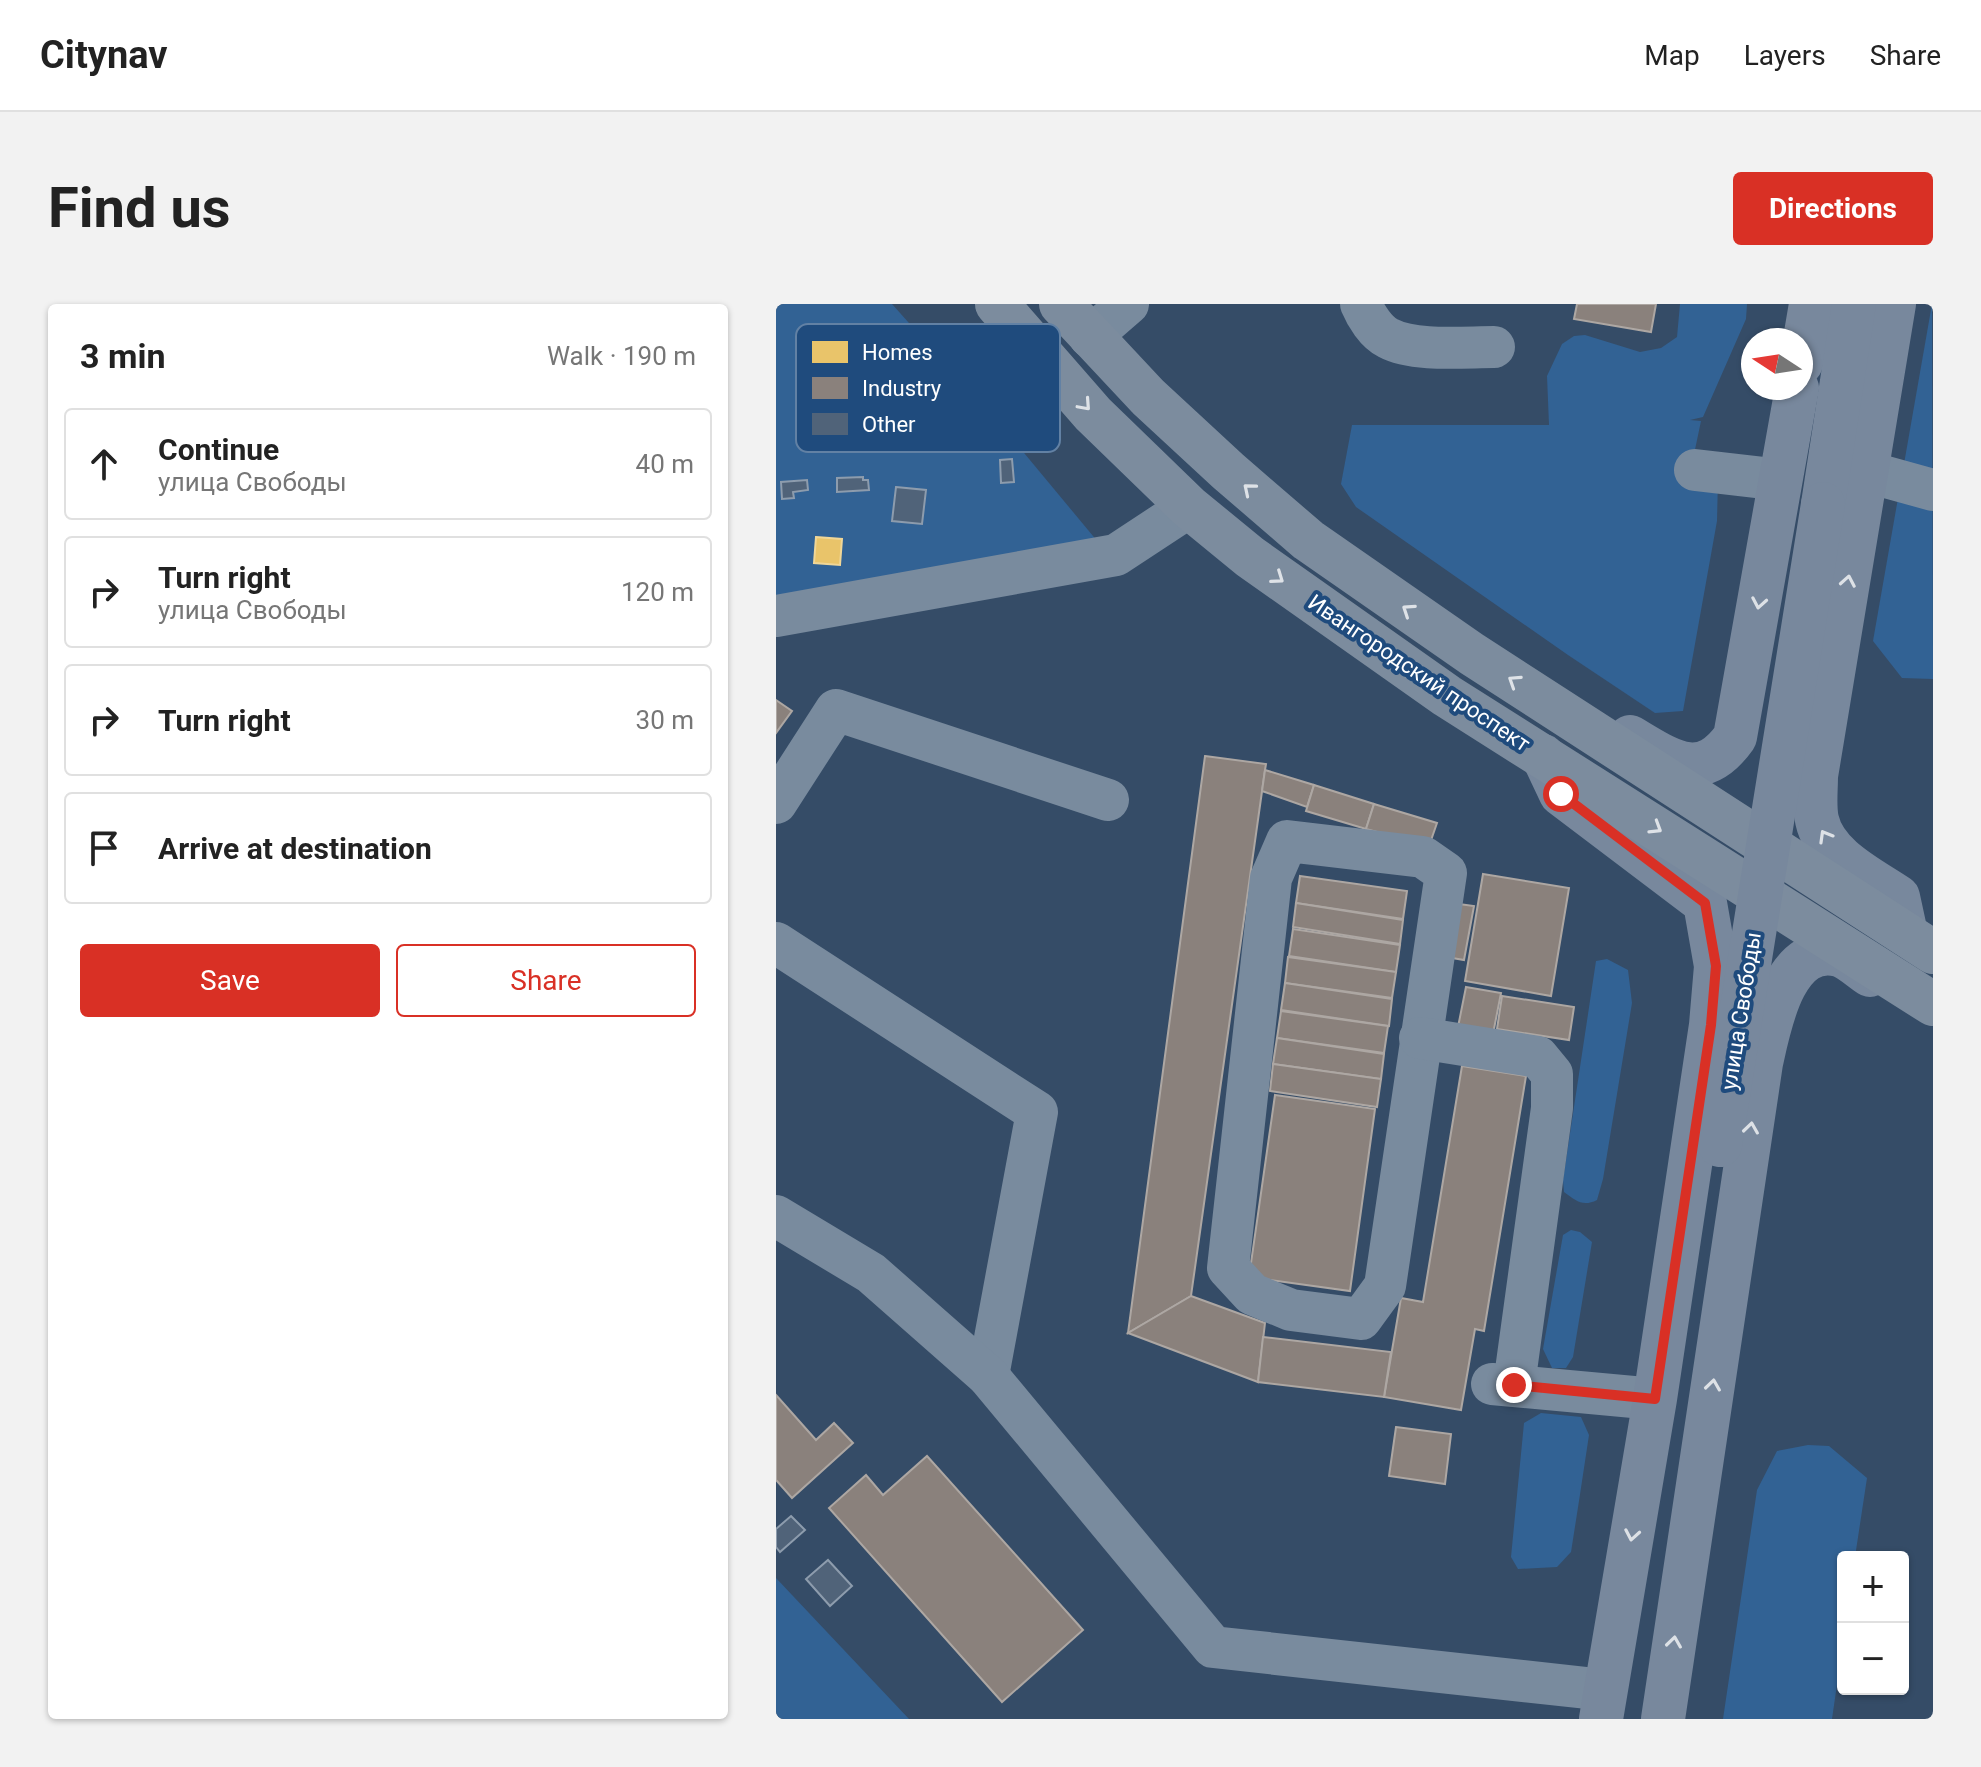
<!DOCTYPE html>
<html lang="en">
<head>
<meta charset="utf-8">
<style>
  :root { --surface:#fff; --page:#f2f2f2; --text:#222; --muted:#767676; --line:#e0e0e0; --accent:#d93025 }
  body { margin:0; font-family:Roboto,sans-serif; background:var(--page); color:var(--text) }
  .controls { position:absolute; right:24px; bottom:24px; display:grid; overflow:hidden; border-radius:8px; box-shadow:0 2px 6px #0004 }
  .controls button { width:72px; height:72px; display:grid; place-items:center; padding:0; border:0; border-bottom:2px solid var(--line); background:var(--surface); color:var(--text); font:40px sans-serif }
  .compass { position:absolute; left:965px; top:24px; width:72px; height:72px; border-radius:50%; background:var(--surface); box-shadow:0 2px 6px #0004; rotate:282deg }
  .stop { position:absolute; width:24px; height:24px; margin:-18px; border:6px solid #d93025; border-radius:50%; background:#fff }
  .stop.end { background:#d93025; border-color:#fff; box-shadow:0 2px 8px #0008 }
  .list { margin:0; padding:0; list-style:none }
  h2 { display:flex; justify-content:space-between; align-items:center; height:104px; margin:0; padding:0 32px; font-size:34px }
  h2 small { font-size:26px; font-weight:400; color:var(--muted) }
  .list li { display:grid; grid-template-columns:52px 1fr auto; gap:24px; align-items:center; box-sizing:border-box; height:112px; margin:0 16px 16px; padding:0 16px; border:2px solid var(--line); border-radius:8px }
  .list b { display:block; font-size:30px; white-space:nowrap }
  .list p { margin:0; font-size:26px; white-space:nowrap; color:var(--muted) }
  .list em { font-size:26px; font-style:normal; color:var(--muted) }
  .actions { display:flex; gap:16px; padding:24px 32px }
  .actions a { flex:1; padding:18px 0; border:2px solid var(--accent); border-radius:8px; text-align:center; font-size:28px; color:var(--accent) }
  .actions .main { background:var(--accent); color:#fff }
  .icon { flex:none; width:44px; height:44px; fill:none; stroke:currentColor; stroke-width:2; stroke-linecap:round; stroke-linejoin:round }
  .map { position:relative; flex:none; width:1157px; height:1415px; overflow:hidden; border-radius:8px }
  header { display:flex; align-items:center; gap:48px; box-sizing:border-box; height:112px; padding:0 40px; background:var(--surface); border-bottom:2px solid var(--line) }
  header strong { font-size:38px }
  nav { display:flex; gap:44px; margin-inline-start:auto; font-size:28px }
  .intro { display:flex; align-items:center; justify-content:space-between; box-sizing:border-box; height:192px; padding:0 48px }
  h1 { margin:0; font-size:56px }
  .button { padding:20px 36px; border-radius:8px; background:var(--accent); color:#fff; font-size:28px; font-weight:700 }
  main { display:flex; gap:48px; padding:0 48px }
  aside { flex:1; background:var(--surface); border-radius:8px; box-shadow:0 2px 6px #0004 }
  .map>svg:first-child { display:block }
</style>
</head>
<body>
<header>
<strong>Citynav</strong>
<nav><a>Map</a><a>Layers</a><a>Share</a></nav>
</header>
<div class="intro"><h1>Find us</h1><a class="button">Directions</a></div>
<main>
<aside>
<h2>3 min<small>Walk · 190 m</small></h2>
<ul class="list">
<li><svg class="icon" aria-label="ahead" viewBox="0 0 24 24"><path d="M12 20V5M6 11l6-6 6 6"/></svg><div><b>Continue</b><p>улица Свободы</p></div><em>40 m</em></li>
<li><svg class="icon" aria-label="right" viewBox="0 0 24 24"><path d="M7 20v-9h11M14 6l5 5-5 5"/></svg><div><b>Turn right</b><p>улица Свободы</p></div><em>120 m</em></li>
<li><svg class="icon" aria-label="right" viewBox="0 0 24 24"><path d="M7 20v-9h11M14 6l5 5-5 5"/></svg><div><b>Turn right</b></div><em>30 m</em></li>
<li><svg class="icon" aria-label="arrive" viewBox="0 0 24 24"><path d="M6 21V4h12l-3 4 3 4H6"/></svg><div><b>Arrive at destination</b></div></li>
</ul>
<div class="actions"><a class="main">Save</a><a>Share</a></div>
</aside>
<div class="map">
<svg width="1157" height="1415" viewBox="0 0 1157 1415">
  <rect width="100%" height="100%" fill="#354c67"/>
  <g fill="#326294">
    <polygon points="0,0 116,0 234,132 322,238 0,292"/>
    <polygon points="904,0 971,0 970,15 927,113 914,116 925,117 912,179 942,175 941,217 907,407 879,409 792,351 580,203 565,180 576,121 773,121 771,72 786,40 798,32 809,31 864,48 885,44 901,33"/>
    <polygon points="1156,0 1157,375 1126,374 1097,337"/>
    <path d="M831 655 852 666 856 699 827 875 821 896C807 903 800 897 788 888L787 876 820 657Z"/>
    <polygon points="795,926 804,928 816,938 797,1053 790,1064 776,1064 767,1045 787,931"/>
    <polygon points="765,1109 805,1113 813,1131 803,1197 795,1248 781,1263 742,1265 735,1253 748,1119"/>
    <polygon points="1032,1141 1053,1142 1091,1174 1079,1253 1067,1253 1067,1339 1056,1415 947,1415 981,1186 1001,1147"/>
    <polygon points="0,1274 133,1415 0,1415"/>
  </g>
  <polygon fill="#e9c46a" stroke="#f0d697" stroke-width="2" points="40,233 66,235 64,261 38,259"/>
  <g fill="#8a817c" stroke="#ada7a3" stroke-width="2">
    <polygon points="801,0 880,0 875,28 798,15"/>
    <polygon points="0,396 16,407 0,429"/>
    <polygon points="429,452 490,460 489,466 415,992 352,1029"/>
    <polygon points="489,466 538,481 531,503 486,487"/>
    <polygon points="538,481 598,500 590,525 530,507"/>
    <polygon points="598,500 661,519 653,542 590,525"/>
    <polygon points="707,570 793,584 775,692 689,677"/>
    <polygon points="524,572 631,587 627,615 520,599"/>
    <polygon points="520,599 627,616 624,640 517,623"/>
    <polygon points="683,600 698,602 688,656 659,651"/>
    <polygon points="517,625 624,641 620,668 513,652"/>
    <polygon points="512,653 620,668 616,694 509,679"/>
    <polygon points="509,679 616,695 613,722 505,706"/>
    <polygon points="690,683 725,689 717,730 682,723"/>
    <polygon points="726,692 798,703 793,736 721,725"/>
    <polygon points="505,707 612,722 608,749 501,734"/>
    <polygon points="501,734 608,750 605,775 497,760"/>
    <polygon points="497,760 605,775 601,803 494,787"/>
    <polygon points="686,762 750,772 708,1027 699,1025 685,1106 608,1093 625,994 647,998"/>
    <polygon points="499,791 599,805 574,987 473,973"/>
    <polygon points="415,992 489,1019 482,1078 352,1029"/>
    <polygon points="487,1033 615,1048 608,1093 482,1078"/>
    <polygon points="0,1091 40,1136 58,1119 77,1139 16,1194 0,1176"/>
    <polygon points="620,1123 675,1130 669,1180 613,1172"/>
    <polygon points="151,1152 307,1326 226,1398 53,1204 90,1171 107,1191"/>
  </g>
  <g fill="#506379" stroke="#8d9cad" stroke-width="2">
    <polygon points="236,155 238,178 225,179 224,156"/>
    <polygon points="87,173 87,176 92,176 93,186 61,188 61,174"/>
    <polygon points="31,176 32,186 17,188 18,194 6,195 5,178"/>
    <polygon points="120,183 150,186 146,220 116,217"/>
    <polygon points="15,1212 29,1226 4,1248 0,1243 0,1225"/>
    <polygon points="52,1256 76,1282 54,1302 30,1275"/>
  </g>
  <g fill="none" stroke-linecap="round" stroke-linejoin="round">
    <g stroke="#798b9e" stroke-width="42">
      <path d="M585 0C590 12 600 28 612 34 638 48 688 43 718 43"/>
      <polyline points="314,33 352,0"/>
      <polyline points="919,166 1005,176"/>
      <polyline points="1092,168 1157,186"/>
      <polyline points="0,312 340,251 413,203"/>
      <polyline points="0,499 60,406 332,496"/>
      <polygon points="511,537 647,553 670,569 609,982 585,1015 515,1006 476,990 452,964 495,574"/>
      <polyline points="0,639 261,808 212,1072"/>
      <polyline points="644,734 762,753 776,770 776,804 738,1081"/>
      <polyline points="0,912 95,969 212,1072 437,1343 829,1386"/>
      <polyline points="716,1080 879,1095"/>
    </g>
    <g stroke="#78889d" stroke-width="44">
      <path d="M1118 0 1040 472C1040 486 1038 503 1041 516 1049 553 1094 574 1122 593L1130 630"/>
      <polyline points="1025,59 1035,0"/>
      <polyline points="1047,200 1078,0"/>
      <path d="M854 433C893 456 925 481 959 433L1021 84"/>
      <polyline points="767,452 785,490 929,599 940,662 935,721 879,1095 825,1415"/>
      <path d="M887 1415 985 759C993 723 1008 637 1063 651 1073 654 1085 665 1094 671"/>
    </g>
    <g stroke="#7c8c9e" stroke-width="44">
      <polyline points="221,0 317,110 413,203 474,253 671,392 1157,700"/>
      <polyline points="285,0 372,93 452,167 532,236 696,350 1157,648"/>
    </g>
    <polyline stroke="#78889d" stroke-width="44" points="944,841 1047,200"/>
  </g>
  <defs><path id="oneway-chevron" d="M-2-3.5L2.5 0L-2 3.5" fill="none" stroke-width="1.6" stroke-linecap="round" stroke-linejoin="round" transform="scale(2)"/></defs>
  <g stroke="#dee2e7">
    <use href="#oneway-chevron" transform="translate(309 101) rotate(48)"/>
    <use href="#oneway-chevron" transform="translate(473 185) rotate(-140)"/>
    <use href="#oneway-chevron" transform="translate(502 274) rotate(35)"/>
    <use href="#oneway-chevron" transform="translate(632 306) rotate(-146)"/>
    <use href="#oneway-chevron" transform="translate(738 377) rotate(-147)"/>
    <use href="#oneway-chevron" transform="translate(880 524) rotate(32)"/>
  </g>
  <g stroke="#dde1e6">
    <use href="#oneway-chevron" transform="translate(1072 277) rotate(-80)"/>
    <use href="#oneway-chevron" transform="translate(983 299) rotate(100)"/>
    <use href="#oneway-chevron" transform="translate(1049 532) rotate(-120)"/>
    <use href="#oneway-chevron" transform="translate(975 824) rotate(-82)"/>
    <use href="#oneway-chevron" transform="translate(937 1081) rotate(-82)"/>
    <use href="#oneway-chevron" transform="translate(856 1231) rotate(100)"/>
    <use href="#oneway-chevron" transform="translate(898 1338) rotate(-82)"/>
  </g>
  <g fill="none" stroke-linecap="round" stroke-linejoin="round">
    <polyline stroke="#d93025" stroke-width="10" points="738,1081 879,1095 935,721 940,662 929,599 785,490"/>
  </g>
  <g text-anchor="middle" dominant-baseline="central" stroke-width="8" stroke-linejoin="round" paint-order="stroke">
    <g font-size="22" fill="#fff" stroke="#1f4b7d">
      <text transform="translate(643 369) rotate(34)">Ивангородский проспект</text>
      <text transform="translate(965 707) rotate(-81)">улица Свободы</text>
    </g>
  </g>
  <rect x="20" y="20" width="264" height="128" rx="12" fill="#1f4b7d" stroke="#6281a4" stroke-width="2"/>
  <rect x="36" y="37" width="36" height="22" fill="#e9c46a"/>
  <rect x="36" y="73" width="36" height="22" fill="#8a817c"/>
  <rect x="36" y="109" width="36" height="22" fill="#506379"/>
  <g font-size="22" fill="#fff">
    <text x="86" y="56">Homes</text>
    <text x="86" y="92">Industry</text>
    <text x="86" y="128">Other</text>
  </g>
</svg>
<div class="controls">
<button>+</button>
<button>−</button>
</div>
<svg class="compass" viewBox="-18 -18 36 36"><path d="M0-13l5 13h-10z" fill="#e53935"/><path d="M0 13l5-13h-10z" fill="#767676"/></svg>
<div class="stop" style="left:785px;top:490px"></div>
<div class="stop end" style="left:738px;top:1081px"></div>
</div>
</main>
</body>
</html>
